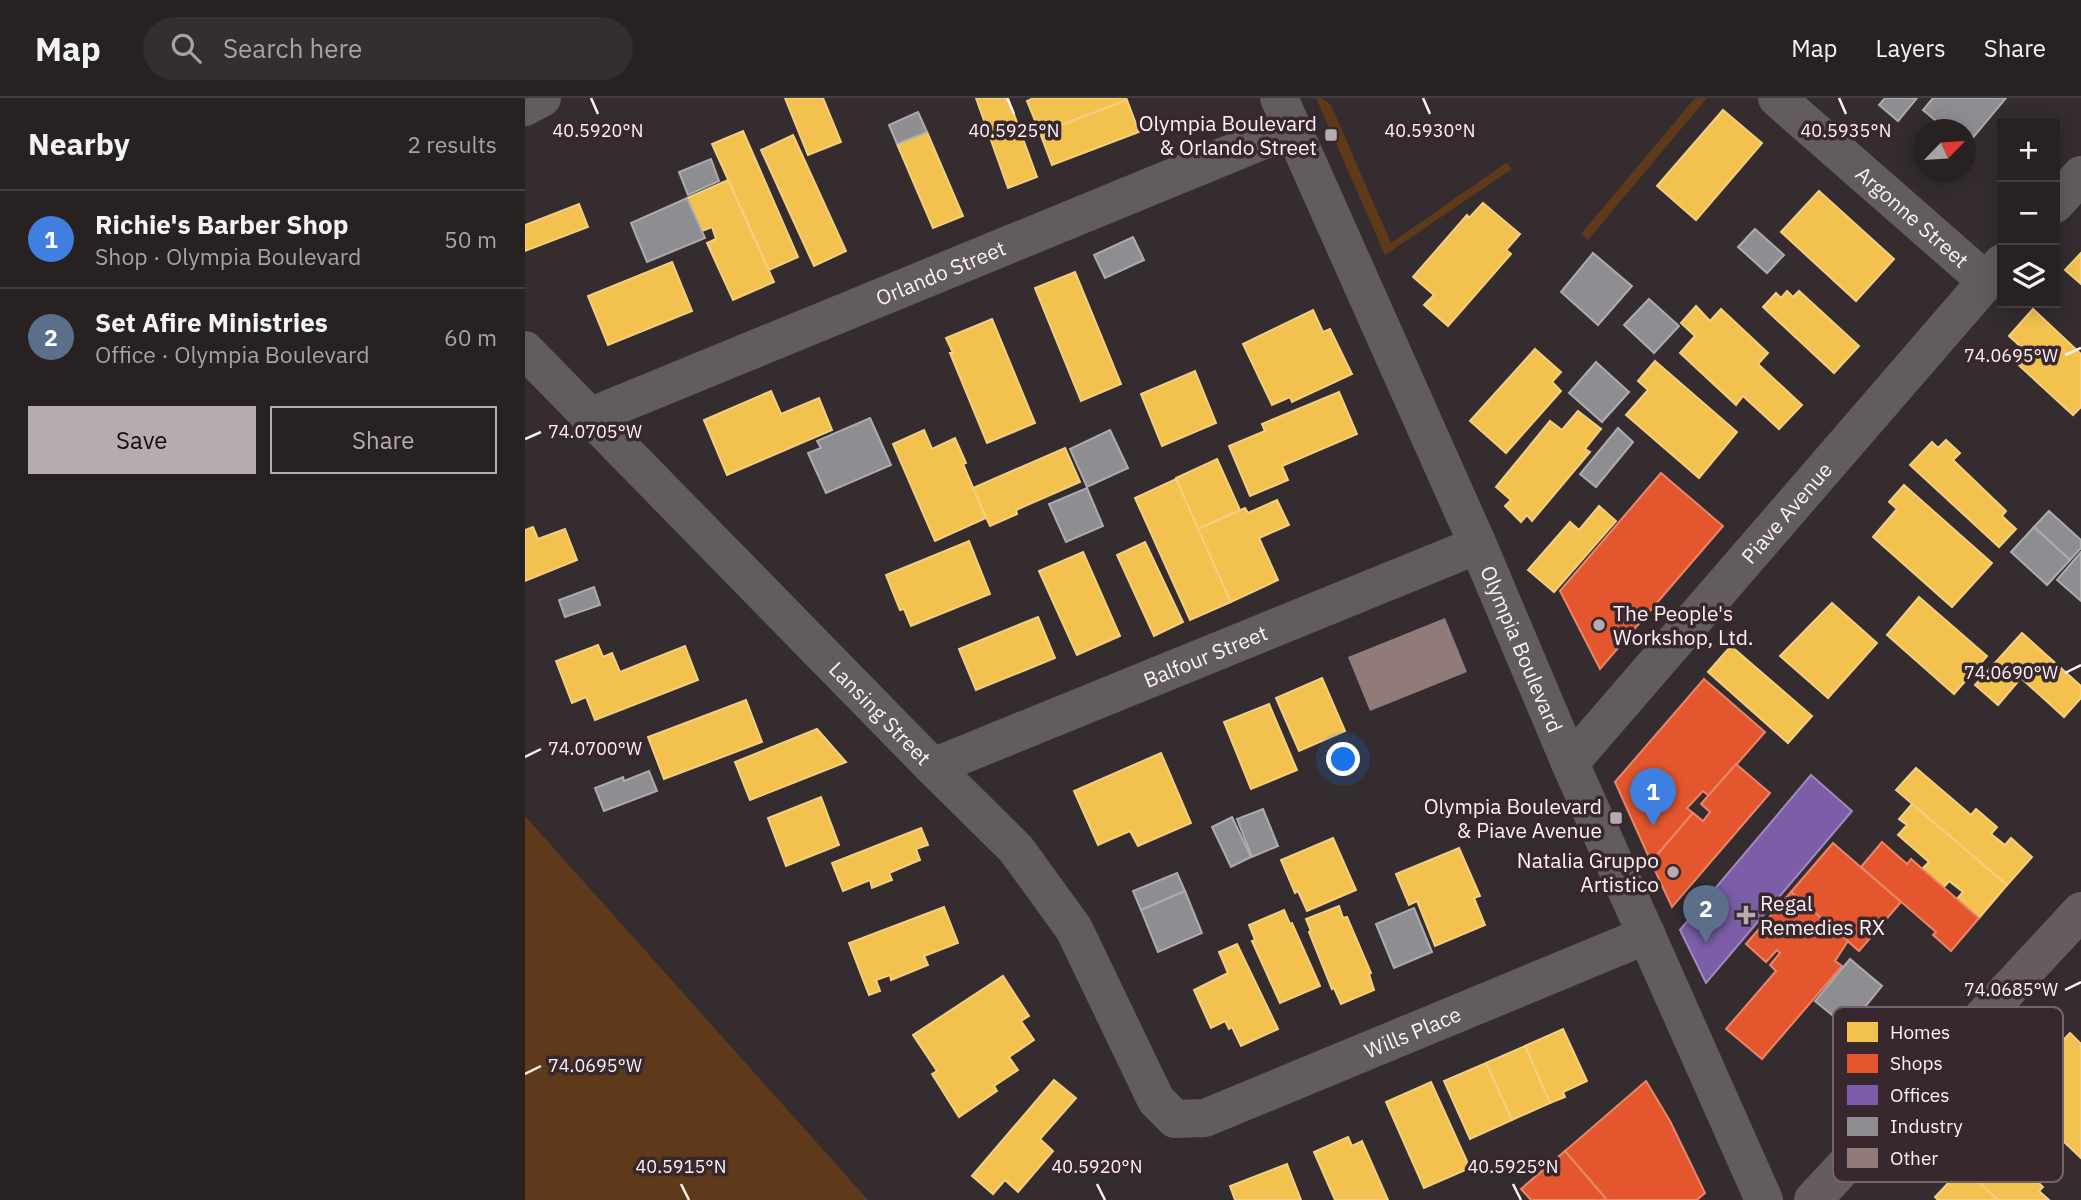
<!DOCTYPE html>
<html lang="en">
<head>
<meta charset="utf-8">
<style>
  :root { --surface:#272122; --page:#332e2f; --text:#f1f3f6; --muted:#a4a3a5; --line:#433e40; --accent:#b6acaf }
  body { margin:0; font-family:"IBM Plex Sans",sans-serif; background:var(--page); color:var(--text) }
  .controls { position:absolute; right:21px; top:21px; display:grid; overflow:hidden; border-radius:0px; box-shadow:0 4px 18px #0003 }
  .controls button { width:63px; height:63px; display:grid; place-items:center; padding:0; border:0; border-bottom:2px solid var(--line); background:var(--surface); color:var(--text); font:35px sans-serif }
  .compass { position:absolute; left:1388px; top:21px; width:63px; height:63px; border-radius:50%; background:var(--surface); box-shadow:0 4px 18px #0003; rotate:65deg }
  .you { position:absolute; left:819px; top:662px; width:24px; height:24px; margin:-18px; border:5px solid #fff; border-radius:50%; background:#1a73e8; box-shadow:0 0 0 10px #1a73e833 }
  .badge { display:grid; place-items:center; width:46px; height:46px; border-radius:50%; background:var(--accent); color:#fff; font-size:23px; font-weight:700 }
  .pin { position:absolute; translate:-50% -58px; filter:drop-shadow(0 2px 4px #0008) }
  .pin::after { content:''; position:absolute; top:37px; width:24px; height:21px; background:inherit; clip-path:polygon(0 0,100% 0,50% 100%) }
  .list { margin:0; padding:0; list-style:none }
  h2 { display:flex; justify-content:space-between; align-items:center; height:91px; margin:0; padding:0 28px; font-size:30px }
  h2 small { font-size:23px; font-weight:400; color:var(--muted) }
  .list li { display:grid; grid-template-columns:46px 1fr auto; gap:21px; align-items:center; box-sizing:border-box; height:98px; padding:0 28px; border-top:2px solid var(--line) }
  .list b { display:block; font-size:26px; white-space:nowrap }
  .list p { margin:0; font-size:23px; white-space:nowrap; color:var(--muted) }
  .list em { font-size:23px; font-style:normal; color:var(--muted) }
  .actions { display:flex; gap:14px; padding:21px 28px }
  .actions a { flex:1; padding:16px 0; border:2px solid var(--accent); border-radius:0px; text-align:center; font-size:24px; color:var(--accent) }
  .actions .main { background:var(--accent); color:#111 }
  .icon { flex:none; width:38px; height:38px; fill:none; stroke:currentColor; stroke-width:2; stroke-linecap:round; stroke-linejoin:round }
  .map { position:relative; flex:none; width:1556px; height:1102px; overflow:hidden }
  header { display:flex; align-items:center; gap:42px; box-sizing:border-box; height:98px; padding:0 35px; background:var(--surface); border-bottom:2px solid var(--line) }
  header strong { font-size:33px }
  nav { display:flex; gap:38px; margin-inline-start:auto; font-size:24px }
  .search { width:490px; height:63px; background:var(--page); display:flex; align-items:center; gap:18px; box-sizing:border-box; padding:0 24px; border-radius:38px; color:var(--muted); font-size:26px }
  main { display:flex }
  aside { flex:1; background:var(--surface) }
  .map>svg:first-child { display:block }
</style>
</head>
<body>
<header>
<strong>Map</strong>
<div class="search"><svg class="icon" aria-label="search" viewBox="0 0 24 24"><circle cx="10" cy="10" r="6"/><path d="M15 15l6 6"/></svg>Search here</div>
<nav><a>Map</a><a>Layers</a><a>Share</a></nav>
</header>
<main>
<aside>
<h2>Nearby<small>2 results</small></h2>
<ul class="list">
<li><span class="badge" style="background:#3f7fe0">1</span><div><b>Richie's Barber Shop</b><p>Shop · Olympia Boulevard</p></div><em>50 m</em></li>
<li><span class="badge" style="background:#5c6f8a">2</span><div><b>Set Afire Ministries</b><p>Office · Olympia Boulevard</p></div><em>60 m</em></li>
</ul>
<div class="actions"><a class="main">Save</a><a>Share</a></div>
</aside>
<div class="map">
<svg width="1556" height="1102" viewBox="0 0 1556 1102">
  <rect width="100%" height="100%" fill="#342c2e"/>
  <g fill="#5e3a1a">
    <polygon points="791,0 797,0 806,7 866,145 981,65 987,71 860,157"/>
    <polygon points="1170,0 1182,0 1063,142 1056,136"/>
    <polygon points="0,718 343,1102 0,1102"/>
  </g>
  <g fill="#f2c14e" stroke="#f5cf80" stroke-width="2">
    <polygon points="260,0 298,0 316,44 283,57"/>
    <polygon points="451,0 483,0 512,79 483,90"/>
    <polygon points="509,0 601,0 602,2 515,35 502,3"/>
    <polygon points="602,2 614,34 527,67 515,35"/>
    <polygon points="1198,12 1237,45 1171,122 1132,88"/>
    <polygon points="218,33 273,159 244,172 187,46"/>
    <polygon points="402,34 438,118 408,130 372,46"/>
    <polygon points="268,37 321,153 289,168 236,52"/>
    <polygon points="203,82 249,184 208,202 182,145 191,141 187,129 177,133 162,100"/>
    <polygon points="1294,93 1369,161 1331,203 1256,134"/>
    <polygon points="958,105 995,136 981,152 986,156 923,228 899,207 909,197 888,179 942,117 944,120"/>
    <polygon points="54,106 63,129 0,153 0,127"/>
    <polygon points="1556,155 1556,186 1540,172"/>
    <polygon points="147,164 167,213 83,247 63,198"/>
    <polygon points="550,174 596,286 556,303 510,190"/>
    <polygon points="1262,193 1268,199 1274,193 1334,248 1309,275 1238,209 1251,195 1256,200"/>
    <polygon points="1171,208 1185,223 1196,211 1243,255 1233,266 1277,307 1254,331 1218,298 1211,307 1155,255 1170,238 1156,225"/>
    <polygon points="1508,211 1556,256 1556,309 1548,317 1487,261 1497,250 1484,238"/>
    <polygon points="788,212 798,234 805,231 827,276 767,304 765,299 747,307 718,246"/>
    <polygon points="467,221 510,325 462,345 425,255 428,255 421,240"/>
    <polygon points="1010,251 1036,274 1027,284 1036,293 981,355 945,323"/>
    <polygon points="1130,263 1212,334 1174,380 1101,317 1123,292 1113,283"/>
    <polygon points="670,273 691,325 637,348 616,296"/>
    <polygon points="246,293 256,316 294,300 307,332 202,377 179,322"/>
    <polygon points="814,294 832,336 757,368 763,382 725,398 704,348 740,333 737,326"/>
    <polygon points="1053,313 1076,331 1060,351 1065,354 1007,423 1002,417 996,424 980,408 986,402 971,389 1025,323 1037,332"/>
    <polygon points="399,332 407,351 430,340 441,365 438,366 461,420 410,443 368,346"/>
    <polygon points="1421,342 1435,355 1428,362 1481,413 1477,418 1491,431 1474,449 1385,367 1407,344 1413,350"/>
    <polygon points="540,350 555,384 491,412 492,416 465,428 448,390"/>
    <polygon points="692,361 715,412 673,431 651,380"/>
    <polygon points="651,381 706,504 665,522 610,400"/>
    <polygon points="1379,387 1467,465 1427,509 1348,439 1372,411 1364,404"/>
    <polygon points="752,402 764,427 734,440 753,482 706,504 673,431 720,410 723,415"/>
    <polygon points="1074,408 1091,423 1029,494 1003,472 1045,424 1054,432"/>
    <polygon points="8,429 13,441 40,431 52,462 0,483 0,432"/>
    <polygon points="444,443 465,496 386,528 379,511 375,512 361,477"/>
    <polygon points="620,444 658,524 629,538 592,457"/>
    <polygon points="558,454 595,538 552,557 514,473"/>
    <polygon points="1394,499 1462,558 1429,596 1362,537"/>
    <polygon points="1307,505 1352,545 1303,600 1255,558"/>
    <polygon points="513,519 530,560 451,592 434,551"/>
    <polygon points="1497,535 1556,588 1556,600 1539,619 1496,580 1473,607 1450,587"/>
    <polygon points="73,547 78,559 87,555 95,574 160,548 173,582 70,622 61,599 47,605 31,563"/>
    <polygon points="1206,548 1287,618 1263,645 1183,574"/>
    <polygon points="797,580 820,633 774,653 751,600"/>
    <polygon points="221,602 237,644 139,681 123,639"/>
    <polygon points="744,606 772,672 726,691 699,624"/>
    <polygon points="292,631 321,664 225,702 210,664"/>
    <polygon points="636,655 666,725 613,748 605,733 573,747 549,693"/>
    <polygon points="1391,670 1446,717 1451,711 1472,729 1466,736 1480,747 1486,740 1507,759 1482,787 1371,692"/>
    <polygon points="296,699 314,747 261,768 243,720"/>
    <polygon points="1387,706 1482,787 1454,820 1432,801 1438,794 1424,783 1419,789 1397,771 1404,764 1373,737 1382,727 1374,721"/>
    <polygon points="396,730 403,747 391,751 395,762 364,775 367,782 347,790 345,782 318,793 307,765"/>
    <polygon points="808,740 831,792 782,813 773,793 770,795 756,762"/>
    <polygon points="934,750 955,798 949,800 960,827 910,848 892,803 884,807 871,776"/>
    <polygon points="814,808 818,820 822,819 846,875 844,876 849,892 816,906 809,890 807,891 784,834 786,833 781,821"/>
    <polygon points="419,809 433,845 399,858 403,867 366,882 365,877 351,882 355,893 344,897 324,845"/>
    <polygon points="759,812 765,826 767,825 795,888 755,905 727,843 730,842 724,827"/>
    <polygon points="712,846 753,931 716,948 707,929 704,931 700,923 686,930 669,892 703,875 694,854"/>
    <polygon points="478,878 504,918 496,923 509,942 484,959 493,972 469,988 472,993 434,1019 407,976 412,973 388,937"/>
    <polygon points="1038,931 1062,983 1038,994 1040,999 1025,1005 1000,948"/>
    <polygon points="1545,935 1556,946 1556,1060 1488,995"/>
    <polygon points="1000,948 1025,1005 987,1022 961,965"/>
    <polygon points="961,965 987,1022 945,1041 919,983"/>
    <polygon points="529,982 551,1000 515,1041 528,1053 493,1094 480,1082 468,1096 447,1078"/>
    <polygon points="906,984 945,1070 899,1090 861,1004"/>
    <polygon points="823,1039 827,1048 837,1043 863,1102 810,1102 789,1054"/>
    <polygon points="1465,1040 1518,1089 1514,1093 1524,1102 1473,1102 1432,1064 1438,1058 1448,1059"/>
    <polygon points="1432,1064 1473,1102 1413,1102 1410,1099 1428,1080 1426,1071"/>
    <polygon points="762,1066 776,1102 710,1102 705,1088"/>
  </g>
  <g fill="#e4572e" stroke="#eb8569" stroke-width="2">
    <polygon points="1136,375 1198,428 1075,571 1035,493"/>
    <polygon points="1179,581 1240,634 1184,698 1178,693 1162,710 1168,715 1126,764 1090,684"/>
    <polygon points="1211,666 1245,695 1147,809 1126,764 1168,715 1178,723 1185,714 1176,706"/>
    <polygon points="1357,744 1382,766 1386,761 1454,820 1426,853 1408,837 1411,834 1336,769"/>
    <polygon points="1308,745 1376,804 1334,853 1266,794"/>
    <polygon points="1266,794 1323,843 1310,863 1317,868 1237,961 1201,931 1251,873 1245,867 1255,855 1252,852 1241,864 1221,846"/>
    <polygon points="1121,983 1145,1023 1180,1095 1172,1102 1082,1102 1040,1053"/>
    <polygon points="1040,1053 1082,1102 1006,1102 996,1091"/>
  </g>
  <polygon fill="#7b5ea7" stroke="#a28abe" stroke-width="2" points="1286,677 1327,713 1181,885 1155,832"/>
  <g fill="#8d8d92" stroke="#aeabaf" stroke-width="2">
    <polygon points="1360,0 1392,0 1373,23 1354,7"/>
    <polygon points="1408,0 1481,0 1441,48 1440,32 1422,32 1398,12"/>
    <polygon points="393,14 402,34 372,46 364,27"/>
    <polygon points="186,61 194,83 163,97 154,74"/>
    <polygon points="162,100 180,140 122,164 106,125"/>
    <polygon points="1230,131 1259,157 1242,175 1213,149"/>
    <polygon points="608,139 619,162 580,180 569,157"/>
    <polygon points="1068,155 1107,188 1073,227 1036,194"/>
    <polygon points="1124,201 1154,228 1129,255 1099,227"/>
    <polygon points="1071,264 1104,294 1077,324 1044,295"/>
    <polygon points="345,320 366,367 301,395 283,355 296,350 292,343"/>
    <polygon points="1093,330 1108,344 1071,389 1055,376"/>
    <polygon points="585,332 603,370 562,389 545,351"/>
    <polygon points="562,390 578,428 541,444 524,406"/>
    <polygon points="1524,413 1556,442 1556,450 1545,462 1509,429"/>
    <polygon points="1509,429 1545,462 1522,487 1486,454"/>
    <polygon points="1556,454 1556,503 1532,482"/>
    <polygon points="69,489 75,507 40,519 34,502"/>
    <polygon points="124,673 132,693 79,713 70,690 98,679 99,683"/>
    <polygon points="738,711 753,748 727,759 712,721"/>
    <polygon points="707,719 726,759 706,769 687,729"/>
    <polygon points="652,775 660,793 616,812 608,793"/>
    <polygon points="660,793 677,835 633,854 616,812"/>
    <polygon points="889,810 907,854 869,870 851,826"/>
    <polygon points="1325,861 1357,888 1323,930 1290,903"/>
  </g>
  <polygon fill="#907b79" points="920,520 942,574 845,613 823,559"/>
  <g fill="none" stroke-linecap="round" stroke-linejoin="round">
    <g stroke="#625c5e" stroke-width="38">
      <path id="s1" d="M754 0 953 447 1045 665 1239 1102"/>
      <path id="s2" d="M1252 0 1461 183"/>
      <polyline points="0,9 17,0"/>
      <polyline points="1530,106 1556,77"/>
      <path id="s3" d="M0 252 408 669 491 751 549 831 631 1002 650 1021 680 1020 1122 837"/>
      <path id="s4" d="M64 319 768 30"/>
      <path id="s5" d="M1045 665 1477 165"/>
      <path id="s6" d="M408 669 953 447"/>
    </g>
    <polyline stroke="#655c61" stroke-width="38" points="1288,1102 1556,813"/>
  </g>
  <path fill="none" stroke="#fcf1f4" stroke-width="2.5" d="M66 0 73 16M482 0 489 16M898 0 905 16M1314 0 1321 16M1540 257 1556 250M0 341 16 334M1540 575 1556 567M0 659 16 651M1540 892 1556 884M0 976 16 968M156 1086 164 1102M572 1086 580 1102M988 1086 996 1102"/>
  <g fill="#b6acaf" stroke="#38282d" stroke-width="2.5">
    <rect x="799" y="30" width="14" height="14" rx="3.5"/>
    <circle cx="1074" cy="527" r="7"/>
    <rect x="1084" y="713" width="14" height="14" rx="3.5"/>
    <circle cx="1148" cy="774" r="7"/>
    <path d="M1217.5 806.5h7v7h7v7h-7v7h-7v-7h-7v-7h7z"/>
  </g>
  <g text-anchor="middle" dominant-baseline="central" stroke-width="7" stroke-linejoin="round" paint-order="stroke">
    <g font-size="21" fill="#fcf1f4" stroke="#38282d" text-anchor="end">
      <text x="792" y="25">Olympia Boulevard<tspan x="792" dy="24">&amp; Orlando Street</tspan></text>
      <text x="1088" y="515" text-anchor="start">The People's<tspan x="1088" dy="24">Workshop, Ltd.</tspan></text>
      <text x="1077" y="708">Olympia Boulevard<tspan x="1077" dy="24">&amp; Piave Avenue</tspan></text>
      <text x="1134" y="762">Natalia Gruppo<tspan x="1134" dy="24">Artistico</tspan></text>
      <text x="1235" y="805" text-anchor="start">Regal<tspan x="1235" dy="24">Remedies RX</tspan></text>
    </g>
    <g font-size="21" fill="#fcf1f4" stroke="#38282d">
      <text stroke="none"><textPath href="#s2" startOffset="180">Argonne Street</textPath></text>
      <text stroke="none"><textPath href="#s4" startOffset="380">Orlando Street</textPath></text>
      <text stroke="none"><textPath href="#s5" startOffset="331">Piave Avenue</textPath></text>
      <text stroke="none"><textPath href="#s1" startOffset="602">Olympia Boulevard</textPath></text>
      <text stroke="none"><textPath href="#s6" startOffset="294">Balfour Street</textPath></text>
      <text stroke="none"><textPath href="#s3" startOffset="508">Lansing Street</textPath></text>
      <text stroke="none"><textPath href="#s3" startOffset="1270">Wills Place</textPath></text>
    </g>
  </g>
  <rect x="1308" y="909" width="230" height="175" rx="10" fill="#38282d" stroke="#736469" stroke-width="2"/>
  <rect x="1322" y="924" width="31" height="20" fill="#f2c14e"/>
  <rect x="1322" y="956" width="31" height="19" fill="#e4572e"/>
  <rect x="1322" y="987" width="31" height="20" fill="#7b5ea7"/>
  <rect x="1322" y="1019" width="31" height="19" fill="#8d8d92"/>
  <rect x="1322" y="1050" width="31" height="20" fill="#907b79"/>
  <g font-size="19" fill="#fcf1f4">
    <text x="1365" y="941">Homes</text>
    <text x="1365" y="972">Shops</text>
    <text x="1365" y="1004">Offices</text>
    <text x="1365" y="1035">Industry</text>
    <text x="1365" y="1067">Other</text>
  </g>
  <g font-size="18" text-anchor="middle" fill="#fcf1f4" stroke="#38282d" stroke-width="7" stroke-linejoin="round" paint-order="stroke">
    <text x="73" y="39">40.5920°N</text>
    <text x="489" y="39">40.5925°N</text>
    <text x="905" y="39">40.5930°N</text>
    <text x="1321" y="39">40.5935°N</text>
    <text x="1486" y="264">74.0695°W</text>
    <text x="70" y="340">74.0705°W</text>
    <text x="1486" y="581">74.0690°W</text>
    <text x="70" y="657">74.0700°W</text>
    <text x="1486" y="898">74.0685°W</text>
    <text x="70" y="974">74.0695°W</text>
    <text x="156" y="1075">40.5915°N</text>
    <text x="572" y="1075">40.5920°N</text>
    <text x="988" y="1075">40.5925°N</text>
  </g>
</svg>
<div class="controls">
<button>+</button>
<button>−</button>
<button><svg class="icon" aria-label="layers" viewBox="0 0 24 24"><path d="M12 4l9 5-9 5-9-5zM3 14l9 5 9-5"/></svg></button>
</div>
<svg class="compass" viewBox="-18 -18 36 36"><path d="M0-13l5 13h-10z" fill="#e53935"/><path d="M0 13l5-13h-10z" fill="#a4a3a5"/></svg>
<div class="you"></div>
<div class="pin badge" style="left:1128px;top:728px;background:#3f7fe0">1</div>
<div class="pin badge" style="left:1181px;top:845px;background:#5c6f8a">2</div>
</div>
</main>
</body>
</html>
